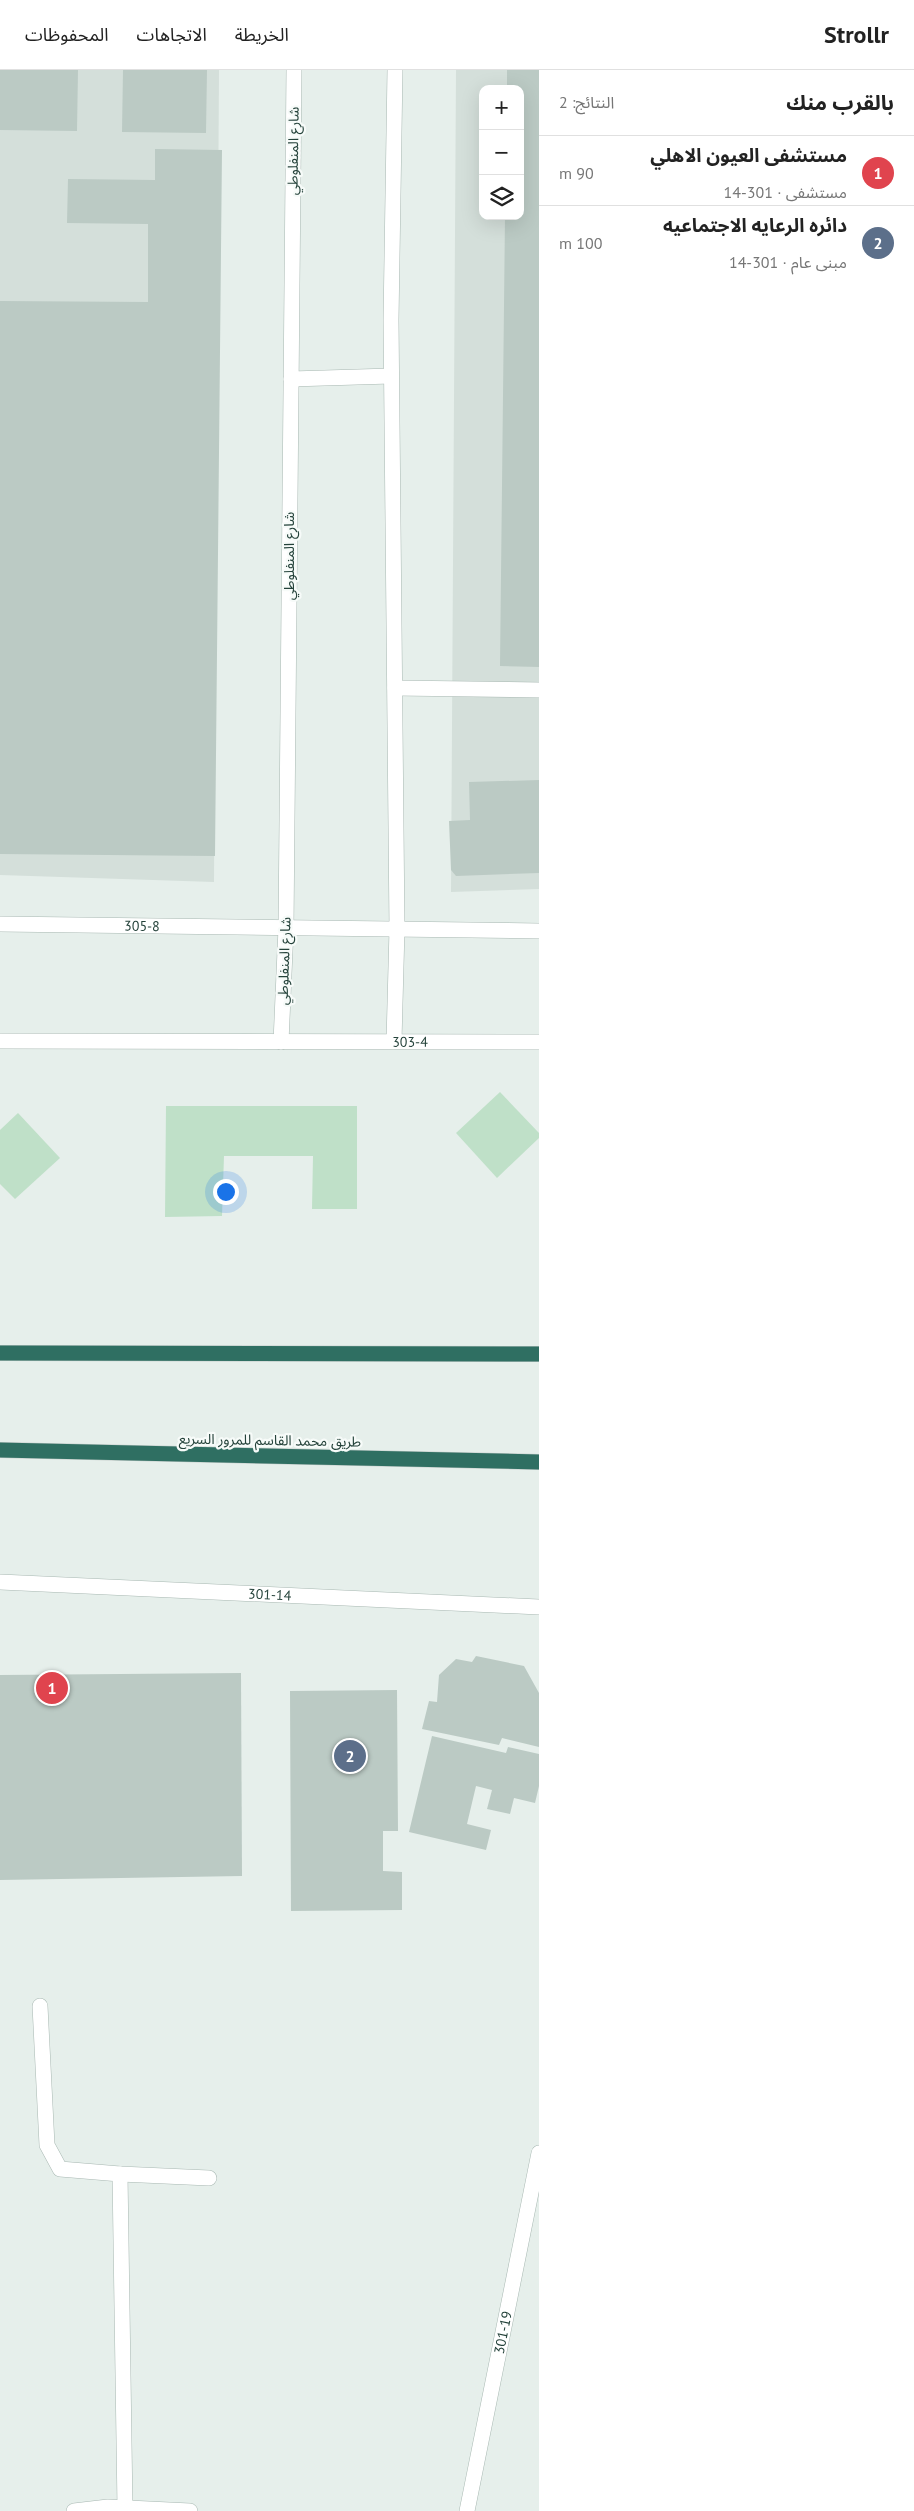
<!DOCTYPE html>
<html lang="ar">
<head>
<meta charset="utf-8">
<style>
  :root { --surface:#fff; --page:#f2f2f2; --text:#222; --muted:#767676; --line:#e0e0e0; --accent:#804e3d }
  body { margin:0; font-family:"PT Sans","Noto Sans Arabic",sans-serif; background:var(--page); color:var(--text); direction:rtl }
  .controls { position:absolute; right:15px; top:15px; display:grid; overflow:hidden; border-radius:10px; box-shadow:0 5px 20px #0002 }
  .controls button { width:45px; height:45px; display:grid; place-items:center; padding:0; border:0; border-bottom:1px solid var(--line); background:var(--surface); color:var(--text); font:25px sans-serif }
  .you { position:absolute; left:225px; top:1121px; width:18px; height:18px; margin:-12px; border:4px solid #fff; border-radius:50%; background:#1a73e8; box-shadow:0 0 0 8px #1a73e833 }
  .badge { display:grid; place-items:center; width:32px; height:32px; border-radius:50%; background:var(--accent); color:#fff; font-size:16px; font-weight:700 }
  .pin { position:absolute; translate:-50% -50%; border:2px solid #fff; box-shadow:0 1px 5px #0006 }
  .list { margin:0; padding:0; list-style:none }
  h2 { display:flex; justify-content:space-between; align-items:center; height:65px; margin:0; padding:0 20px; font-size:21px }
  h2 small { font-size:16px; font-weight:400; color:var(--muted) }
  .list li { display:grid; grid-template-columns:32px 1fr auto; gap:15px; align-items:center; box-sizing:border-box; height:70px; padding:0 20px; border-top:1px solid var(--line) }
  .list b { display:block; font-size:19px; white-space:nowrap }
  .list p { margin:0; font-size:16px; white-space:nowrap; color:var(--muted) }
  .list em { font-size:16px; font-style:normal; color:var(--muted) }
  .icon { flex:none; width:28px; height:28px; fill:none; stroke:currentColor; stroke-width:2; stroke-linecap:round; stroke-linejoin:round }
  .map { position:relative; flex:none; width:539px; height:2441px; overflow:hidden; direction:ltr }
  header { display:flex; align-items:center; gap:30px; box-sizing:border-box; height:70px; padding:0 25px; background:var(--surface); border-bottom:1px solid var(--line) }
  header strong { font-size:24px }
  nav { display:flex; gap:28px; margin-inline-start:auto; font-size:18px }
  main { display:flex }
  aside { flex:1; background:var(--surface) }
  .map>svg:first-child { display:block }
</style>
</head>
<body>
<header>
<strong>Strollr</strong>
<nav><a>الخريطة</a><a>الاتجاهات</a><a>المحفوظات</a></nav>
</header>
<main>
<aside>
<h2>بالقرب منك<small>النتائج: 2</small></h2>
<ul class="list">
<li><span class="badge" style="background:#e0444e">1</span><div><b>مستشفى العيون الاهلي</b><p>مستشفى · 301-14</p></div><em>90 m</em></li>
<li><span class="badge" style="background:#5c6f8a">2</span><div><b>دائره الرعايه الاجتماعيه</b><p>مبنى عام · 301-14</p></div><em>100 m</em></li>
</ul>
</aside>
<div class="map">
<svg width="539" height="2441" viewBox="0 0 539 2441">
  <rect width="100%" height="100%" fill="#e6efeb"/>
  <g fill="#d4dfda" fill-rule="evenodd">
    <polygon points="0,0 219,0 214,812 0,805"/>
    <path d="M456 0H539V819L451 822ZM483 19H520V146H483Z"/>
  </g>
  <g fill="#bfe0c8">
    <polygon points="500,1022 539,1063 539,1068 497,1108 456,1063"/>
    <polygon points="166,1036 357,1036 357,1139 312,1139 313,1086 224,1086 222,1146 165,1147"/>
    <polygon points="18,1043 60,1088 15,1129 0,1114 0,1060"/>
  </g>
  <g fill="#bbcac4">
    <polygon points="0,0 78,0 77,61 0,60"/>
    <polygon points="123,0 207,0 206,63 122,62"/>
    <polygon points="507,0 539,0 539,597 500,596 505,146 520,146 520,19 507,19"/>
    <polygon points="155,79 222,80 215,786 0,784 0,231 148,232 148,154 67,153 68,109 155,110"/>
    <polygon points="539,710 539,803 456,806 451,800 449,751 470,750 469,712"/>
    <polygon points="476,1586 524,1596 539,1623 539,1677 502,1668 499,1675 422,1659 429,1631 437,1632 439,1605 456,1589 472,1592"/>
    <polygon points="241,1603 242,1806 0,1810 0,1605"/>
    <polygon points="397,1620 398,1761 383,1761 383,1801 402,1802 402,1840 291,1841 290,1621"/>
    <polygon points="432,1666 506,1683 508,1677 539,1684 539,1716 535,1733 514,1728 510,1744 487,1739 492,1720 476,1716 467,1754 491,1760 486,1780 409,1762"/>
  </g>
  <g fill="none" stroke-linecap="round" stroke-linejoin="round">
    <defs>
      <g id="minor">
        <polyline points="291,309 391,306"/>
        <polyline points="395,618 539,620"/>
        <path id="s1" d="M0 854 539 861"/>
        <path id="s2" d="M0 971 539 972"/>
        <polyline points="394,971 397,859 391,250 395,0"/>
        <polyline points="281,972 286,858 294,0"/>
        <path id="s3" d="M0 1512 539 1537"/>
        <polyline points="40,1936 47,2075 60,2099 120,2104 125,2438"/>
        <polyline points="120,2104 209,2108"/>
        <polyline points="74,2441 108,2437 190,2441"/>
        <path id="s4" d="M467 2441 539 2083"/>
      </g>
      <g id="highway">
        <polyline points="0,1283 539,1284"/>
        <polyline points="0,1380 539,1392"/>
      </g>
    </defs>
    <use href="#minor" stroke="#a8b8b2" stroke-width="16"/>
    <use href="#highway" stroke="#c2cac8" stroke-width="16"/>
    <use href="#minor" stroke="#fff" stroke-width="15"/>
    <use href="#highway" stroke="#2f6f62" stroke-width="15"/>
  </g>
  <g text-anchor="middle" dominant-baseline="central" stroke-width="4.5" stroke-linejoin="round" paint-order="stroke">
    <g font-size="14" fill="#24423a" stroke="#f7fbf9">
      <text transform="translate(293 81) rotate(-89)">شارع المنفلوطي</text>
      <text transform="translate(289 486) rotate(-90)">شارع المنفلوطي</text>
      <text stroke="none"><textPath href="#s1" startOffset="142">305-8</textPath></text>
      <text transform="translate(284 891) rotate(-88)">شارع المنفلوطي</text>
      <text stroke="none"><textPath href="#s2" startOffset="410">303-4</textPath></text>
      <text transform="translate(270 1370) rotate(1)">طريق محمد القاسم للمرور السريع</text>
      <text stroke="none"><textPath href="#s3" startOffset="270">301-14</textPath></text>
      <text stroke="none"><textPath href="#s4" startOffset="182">301-19</textPath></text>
    </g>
  </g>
</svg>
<div class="controls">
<button>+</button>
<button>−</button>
<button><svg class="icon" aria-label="layers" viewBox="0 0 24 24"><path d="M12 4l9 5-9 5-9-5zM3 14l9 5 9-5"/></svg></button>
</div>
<div class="you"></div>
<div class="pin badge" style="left:52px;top:1618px;background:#e0444e">1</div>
<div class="pin badge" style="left:350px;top:1686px;background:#5c6f8a">2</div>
</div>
</main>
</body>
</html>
